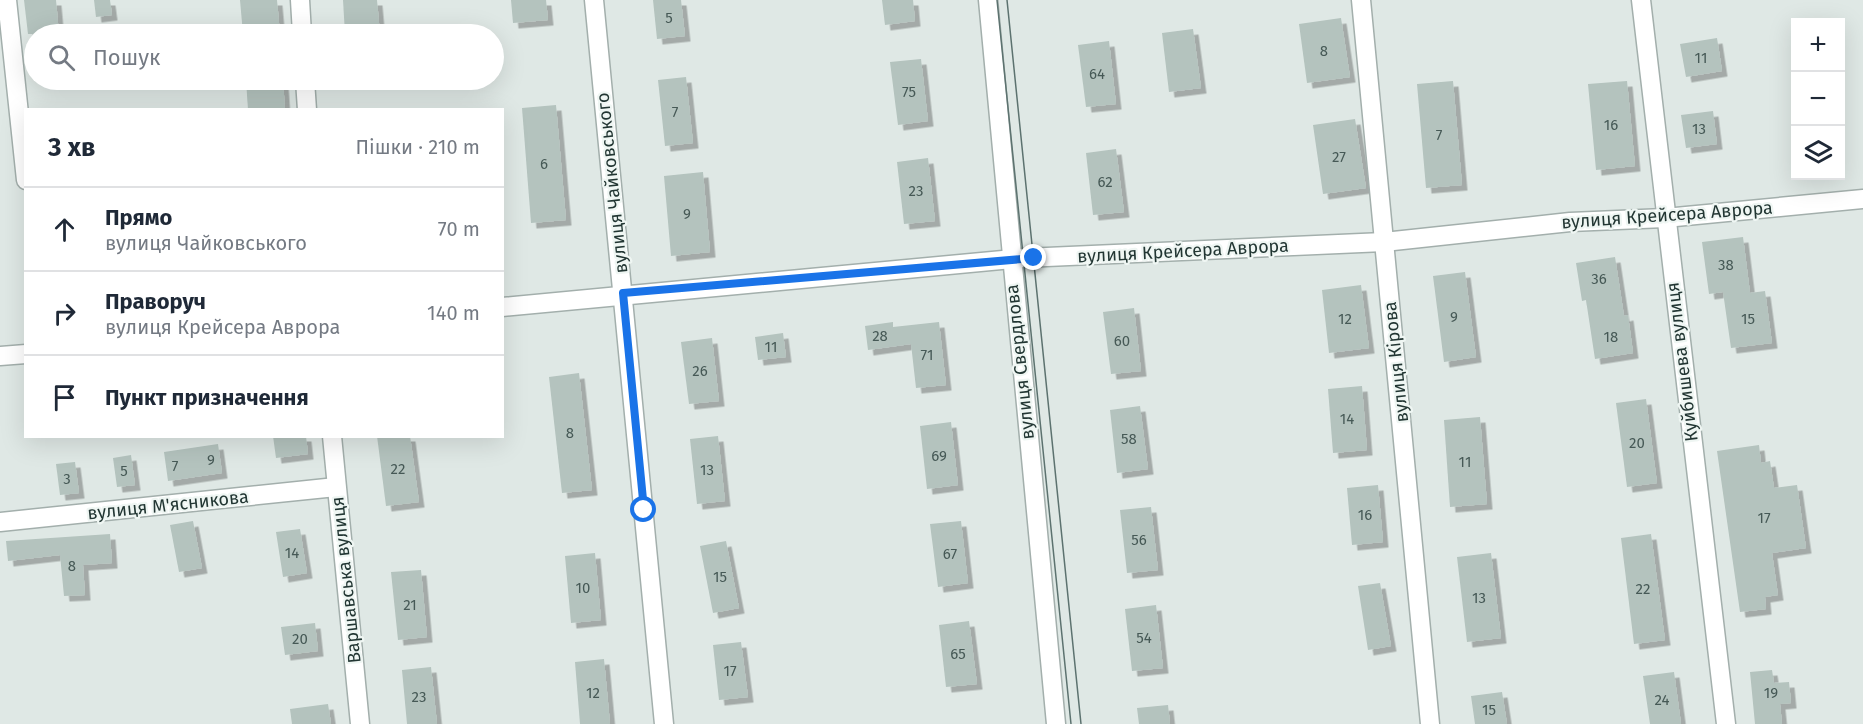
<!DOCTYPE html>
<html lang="uk">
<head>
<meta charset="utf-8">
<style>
  :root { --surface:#fff; --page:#f6f6f7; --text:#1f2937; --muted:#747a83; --line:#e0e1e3 }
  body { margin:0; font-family:"Fira Sans",sans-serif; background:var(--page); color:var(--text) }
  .controls { position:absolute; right:18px; top:18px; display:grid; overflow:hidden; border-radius:0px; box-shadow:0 6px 24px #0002 }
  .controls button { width:54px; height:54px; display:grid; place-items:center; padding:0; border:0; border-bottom:2px solid var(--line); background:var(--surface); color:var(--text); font:30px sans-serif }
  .stop { position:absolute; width:18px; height:18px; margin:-14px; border:4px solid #1a73e8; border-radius:50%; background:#fff }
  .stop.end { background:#1a73e8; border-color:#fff; box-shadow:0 2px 6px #0008 }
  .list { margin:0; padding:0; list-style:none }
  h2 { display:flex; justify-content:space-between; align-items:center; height:78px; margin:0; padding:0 24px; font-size:26px }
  h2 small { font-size:20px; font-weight:400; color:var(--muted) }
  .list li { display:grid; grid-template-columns:39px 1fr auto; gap:18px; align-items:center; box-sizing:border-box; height:84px; padding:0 24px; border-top:2px solid var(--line) }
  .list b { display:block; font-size:22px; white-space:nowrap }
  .list p { margin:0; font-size:20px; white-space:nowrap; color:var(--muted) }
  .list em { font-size:20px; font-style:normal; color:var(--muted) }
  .icon { flex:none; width:33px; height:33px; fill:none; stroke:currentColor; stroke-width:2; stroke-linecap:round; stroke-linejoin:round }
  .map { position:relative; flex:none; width:1863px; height:724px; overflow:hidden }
  .search { position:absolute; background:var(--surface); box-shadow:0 6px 24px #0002; left:24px; top:24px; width:480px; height:66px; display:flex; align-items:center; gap:15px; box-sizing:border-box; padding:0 21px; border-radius:33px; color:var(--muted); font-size:22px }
  .panel { position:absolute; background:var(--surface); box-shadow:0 6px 24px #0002; left:24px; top:108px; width:480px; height:330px; border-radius:0px }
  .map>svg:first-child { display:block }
</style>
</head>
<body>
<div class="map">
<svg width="1863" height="724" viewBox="0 0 1863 724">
  <defs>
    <filter id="shadow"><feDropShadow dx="5.5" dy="5.5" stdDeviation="0" flood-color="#0004"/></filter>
  </defs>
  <rect width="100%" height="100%" fill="#dfe8e5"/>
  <g fill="#b4c3be" filter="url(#shadow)">
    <polygon points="24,0 56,0 59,34 28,34"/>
    <polygon points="94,0 110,0 112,15 96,17"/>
    <polygon points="240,0 277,0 280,34 243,34"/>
    <polygon points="343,0 377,0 380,34 345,34"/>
    <polygon points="511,0 546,0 548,20 513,23"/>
    <polygon points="653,0 681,0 685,36 657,39"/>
    <polygon points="882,0 913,0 915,21 885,25"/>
    <polygon points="1341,18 1350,77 1307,83 1299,24"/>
    <polygon points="1193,29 1201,88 1169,92 1162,33"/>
    <polygon points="1717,38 1722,71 1686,77 1680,44"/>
    <polygon points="1109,41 1116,104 1086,107 1078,45"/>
    <polygon points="921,59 928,121 898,125 890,62"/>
    <polygon points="686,77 693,143 665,146 658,80"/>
    <polygon points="246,80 283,80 285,110 248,110"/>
    <polygon points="1453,81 1462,185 1426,188 1417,84"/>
    <polygon points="1627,81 1635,166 1596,170 1588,84"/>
    <polygon points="556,105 566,220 531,223 522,108"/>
    <polygon points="1713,111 1717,144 1686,148 1681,115"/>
    <polygon points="1355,119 1366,188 1323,194 1313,125"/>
    <polygon points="1116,149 1124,212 1093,215 1086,153"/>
    <polygon points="928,158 935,221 904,224 897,162"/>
    <polygon points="703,172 710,252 671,256 664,176"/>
    <polygon points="1743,237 1750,293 1765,291 1772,343 1731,348 1723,292 1709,294 1702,242"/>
    <polygon points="1615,257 1624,316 1628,315 1633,353 1595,359 1586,300 1582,301 1576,263"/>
    <polygon points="1465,272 1476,357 1444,362 1433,276"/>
    <polygon points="1361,285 1369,348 1329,353 1322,290"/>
    <polygon points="1134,308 1141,371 1111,374 1103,312"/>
    <polygon points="893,322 893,327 939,322 946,385 916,388 911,344 868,350 865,326"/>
    <polygon points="783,333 786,357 758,360 755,337"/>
    <polygon points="712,338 719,401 689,404 681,342"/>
    <polygon points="579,373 592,490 562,493 549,377"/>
    <polygon points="1362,386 1367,450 1333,453 1328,389"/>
    <polygon points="1646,399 1657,483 1627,487 1616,403"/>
    <polygon points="1140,406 1148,469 1117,473 1110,410"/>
    <polygon points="1480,417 1487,504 1450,507 1444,420"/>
    <polygon points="951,422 958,485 927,489 920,426"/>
    <polygon points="273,436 306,436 308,454 276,458"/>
    <polygon points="377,436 410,436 419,502 386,506"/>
    <polygon points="718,436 725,501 697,504 690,439"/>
    <polygon points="218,444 222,473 168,481 164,452"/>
    <polygon points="1759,445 1761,463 1770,461 1774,488 1797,485 1806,548 1772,553 1778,595 1765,597 1766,609 1740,612 1717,451"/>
    <polygon points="131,455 135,485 117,487 113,458"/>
    <polygon points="75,462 79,493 60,495 56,464"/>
    <polygon points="1378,485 1383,542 1352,545 1347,488"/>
    <polygon points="1151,507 1158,570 1127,573 1120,510"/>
    <polygon points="193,521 202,568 179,572 170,525"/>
    <polygon points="961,521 968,583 938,587 930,524"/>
    <polygon points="300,529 307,573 283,577 276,532"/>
    <polygon points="110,534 112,563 83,565 85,595 64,596 60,555 8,561 6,541"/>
    <polygon points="1651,534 1665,640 1634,644 1621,538"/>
    <polygon points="726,541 739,608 713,613 700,546"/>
    <polygon points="595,553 601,620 571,623 565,556"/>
    <polygon points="1491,553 1501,638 1467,642 1457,557"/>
    <polygon points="421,570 427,637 398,640 391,572"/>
    <polygon points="1380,583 1391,646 1368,650 1358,586"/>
    <polygon points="1156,605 1163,668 1132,671 1125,609"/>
    <polygon points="969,621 977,684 946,687 939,625"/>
    <polygon points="315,623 318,651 285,655 281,627"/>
    <polygon points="741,642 748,697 719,700 713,645"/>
    <polygon points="604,659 610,724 580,724 575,662"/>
    <polygon points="431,667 437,724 407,724 402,670"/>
    <polygon points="1772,670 1774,683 1789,682 1791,703 1780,704 1782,724 1755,724 1750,672"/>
    <polygon points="1674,672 1681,724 1650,724 1643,676"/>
    <polygon points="1502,692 1507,724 1475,724 1471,696"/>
    <polygon points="328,704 331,724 292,724 290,709"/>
    <polygon points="1168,705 1170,724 1139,724 1137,708"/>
  </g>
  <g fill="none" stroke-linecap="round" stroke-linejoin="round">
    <defs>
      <g id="minor">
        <polyline points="7,0 26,180"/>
        <polyline points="300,0 302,34"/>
        <polyline points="594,0 664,724"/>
        <polyline points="988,0 1056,724"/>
        <polyline points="1361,0 1430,724"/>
        <polyline points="1641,0 1726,724"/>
        <polyline points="305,80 307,110"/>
        <polyline points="502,307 1024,258 1384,242 1570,222 1665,218 1863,199"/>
        <polyline points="0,356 26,354"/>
        <polyline points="332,436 360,724"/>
        <polyline points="0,522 336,487"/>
      </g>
    </defs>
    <use href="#minor" stroke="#a3afac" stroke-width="21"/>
    <use href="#minor" stroke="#fff" stroke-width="18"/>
    <g stroke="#5c726f" stroke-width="1.5">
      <polyline points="997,0 1071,724"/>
      <polyline points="1007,0 1081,724"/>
    </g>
  </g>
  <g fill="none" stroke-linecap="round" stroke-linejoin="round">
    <polyline stroke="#1a73e8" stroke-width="8" points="644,510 623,293 1034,258"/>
  </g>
  <g text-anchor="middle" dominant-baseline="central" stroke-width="4.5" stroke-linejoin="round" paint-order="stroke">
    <g font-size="15" fill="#465956">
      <text x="669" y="18">5</text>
      <text x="1324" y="51">8</text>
      <text x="1701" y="58">11</text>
      <text x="1097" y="74">64</text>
      <text x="909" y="92">75</text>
      <text x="675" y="112">7</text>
      <text x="1611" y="125">16</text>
      <text x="1699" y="129">13</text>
      <text x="1439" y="135">7</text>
      <text x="1339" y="157">27</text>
      <text x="544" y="164">6</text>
      <text x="1105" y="182">62</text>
      <text x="916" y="191">23</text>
      <text x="687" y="214">9</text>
      <text x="1726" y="265">38</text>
      <text x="1599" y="279">36</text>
      <text x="1454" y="317">9</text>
      <text x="1345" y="319">12</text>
      <text x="1748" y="319">15</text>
      <text x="880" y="336">28</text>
      <text x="1611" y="337">18</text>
      <text x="1122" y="341">60</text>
      <text x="771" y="347">11</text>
      <text x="927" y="355">71</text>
      <text x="700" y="371">26</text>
      <text x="1347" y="419">14</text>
      <text x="570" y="433">8</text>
      <text x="1129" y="439">58</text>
      <text x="1637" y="443">20</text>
      <text x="939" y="456">69</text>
      <text x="211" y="460">9</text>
      <text x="1465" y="462">11</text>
      <text x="175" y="466">7</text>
      <text x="398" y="469">22</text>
      <text x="707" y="470">13</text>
      <text x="124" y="471">5</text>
      <text x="67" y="479">3</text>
      <text x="1365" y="515">16</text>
      <text x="1764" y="518">17</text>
      <text x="1139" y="540">56</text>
      <text x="292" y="553">14</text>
      <text x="950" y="554">67</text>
      <text x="72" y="566">8</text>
      <text x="720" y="577">15</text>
      <text x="583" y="588">10</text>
      <text x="1643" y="589">22</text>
      <text x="1479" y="598">13</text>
      <text x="410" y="605">21</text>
      <text x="1144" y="638">54</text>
      <text x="300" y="639">20</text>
      <text x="958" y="654">65</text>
      <text x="730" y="671">17</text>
      <text x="593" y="693">12</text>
      <text x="1771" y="693">19</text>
      <text x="419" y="697">23</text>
      <text x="1662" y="700">24</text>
      <text x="1489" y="710">15</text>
    </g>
    <g font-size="18" fill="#223633" stroke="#eff6f3">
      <text transform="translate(612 183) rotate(-96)">вулиця Чайковського</text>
      <text transform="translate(1667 215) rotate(-4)">вулиця Крейсера Аврора</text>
      <text transform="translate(1183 251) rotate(-3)">вулиця Крейсера Аврора</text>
      <text transform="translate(1020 362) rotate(-96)">вулиця Свердлова</text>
      <text transform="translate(1396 362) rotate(-96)">вулиця Кірова</text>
      <text transform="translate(1682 362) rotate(-97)">Куйбишева вулиця</text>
      <text transform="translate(168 505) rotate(-6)">вулиця М'ясникова</text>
      <text transform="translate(346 580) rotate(-96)">Варшавська вулиця</text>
    </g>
  </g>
</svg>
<div class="controls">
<button>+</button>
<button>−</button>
<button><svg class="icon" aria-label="layers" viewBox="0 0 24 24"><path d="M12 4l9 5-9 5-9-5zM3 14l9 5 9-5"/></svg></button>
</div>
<div class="stop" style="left:644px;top:510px"></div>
<div class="stop end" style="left:1034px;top:258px"></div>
<div class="search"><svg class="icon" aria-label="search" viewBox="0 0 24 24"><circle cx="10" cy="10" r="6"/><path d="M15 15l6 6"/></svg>Пошук</div>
<section class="panel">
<h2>3 хв<small>Пішки · 210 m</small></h2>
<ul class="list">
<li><svg class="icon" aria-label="ahead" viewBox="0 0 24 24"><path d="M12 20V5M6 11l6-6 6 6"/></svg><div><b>Прямо</b><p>вулиця Чайковського</p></div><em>70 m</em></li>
<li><svg class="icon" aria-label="right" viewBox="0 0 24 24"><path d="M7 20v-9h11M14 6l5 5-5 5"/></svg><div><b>Праворуч</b><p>вулиця Крейсера Аврора</p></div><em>140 m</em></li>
<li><svg class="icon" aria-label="arrive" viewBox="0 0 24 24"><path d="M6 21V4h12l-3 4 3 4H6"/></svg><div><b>Пункт призначення</b></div></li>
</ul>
</section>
</div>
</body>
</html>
